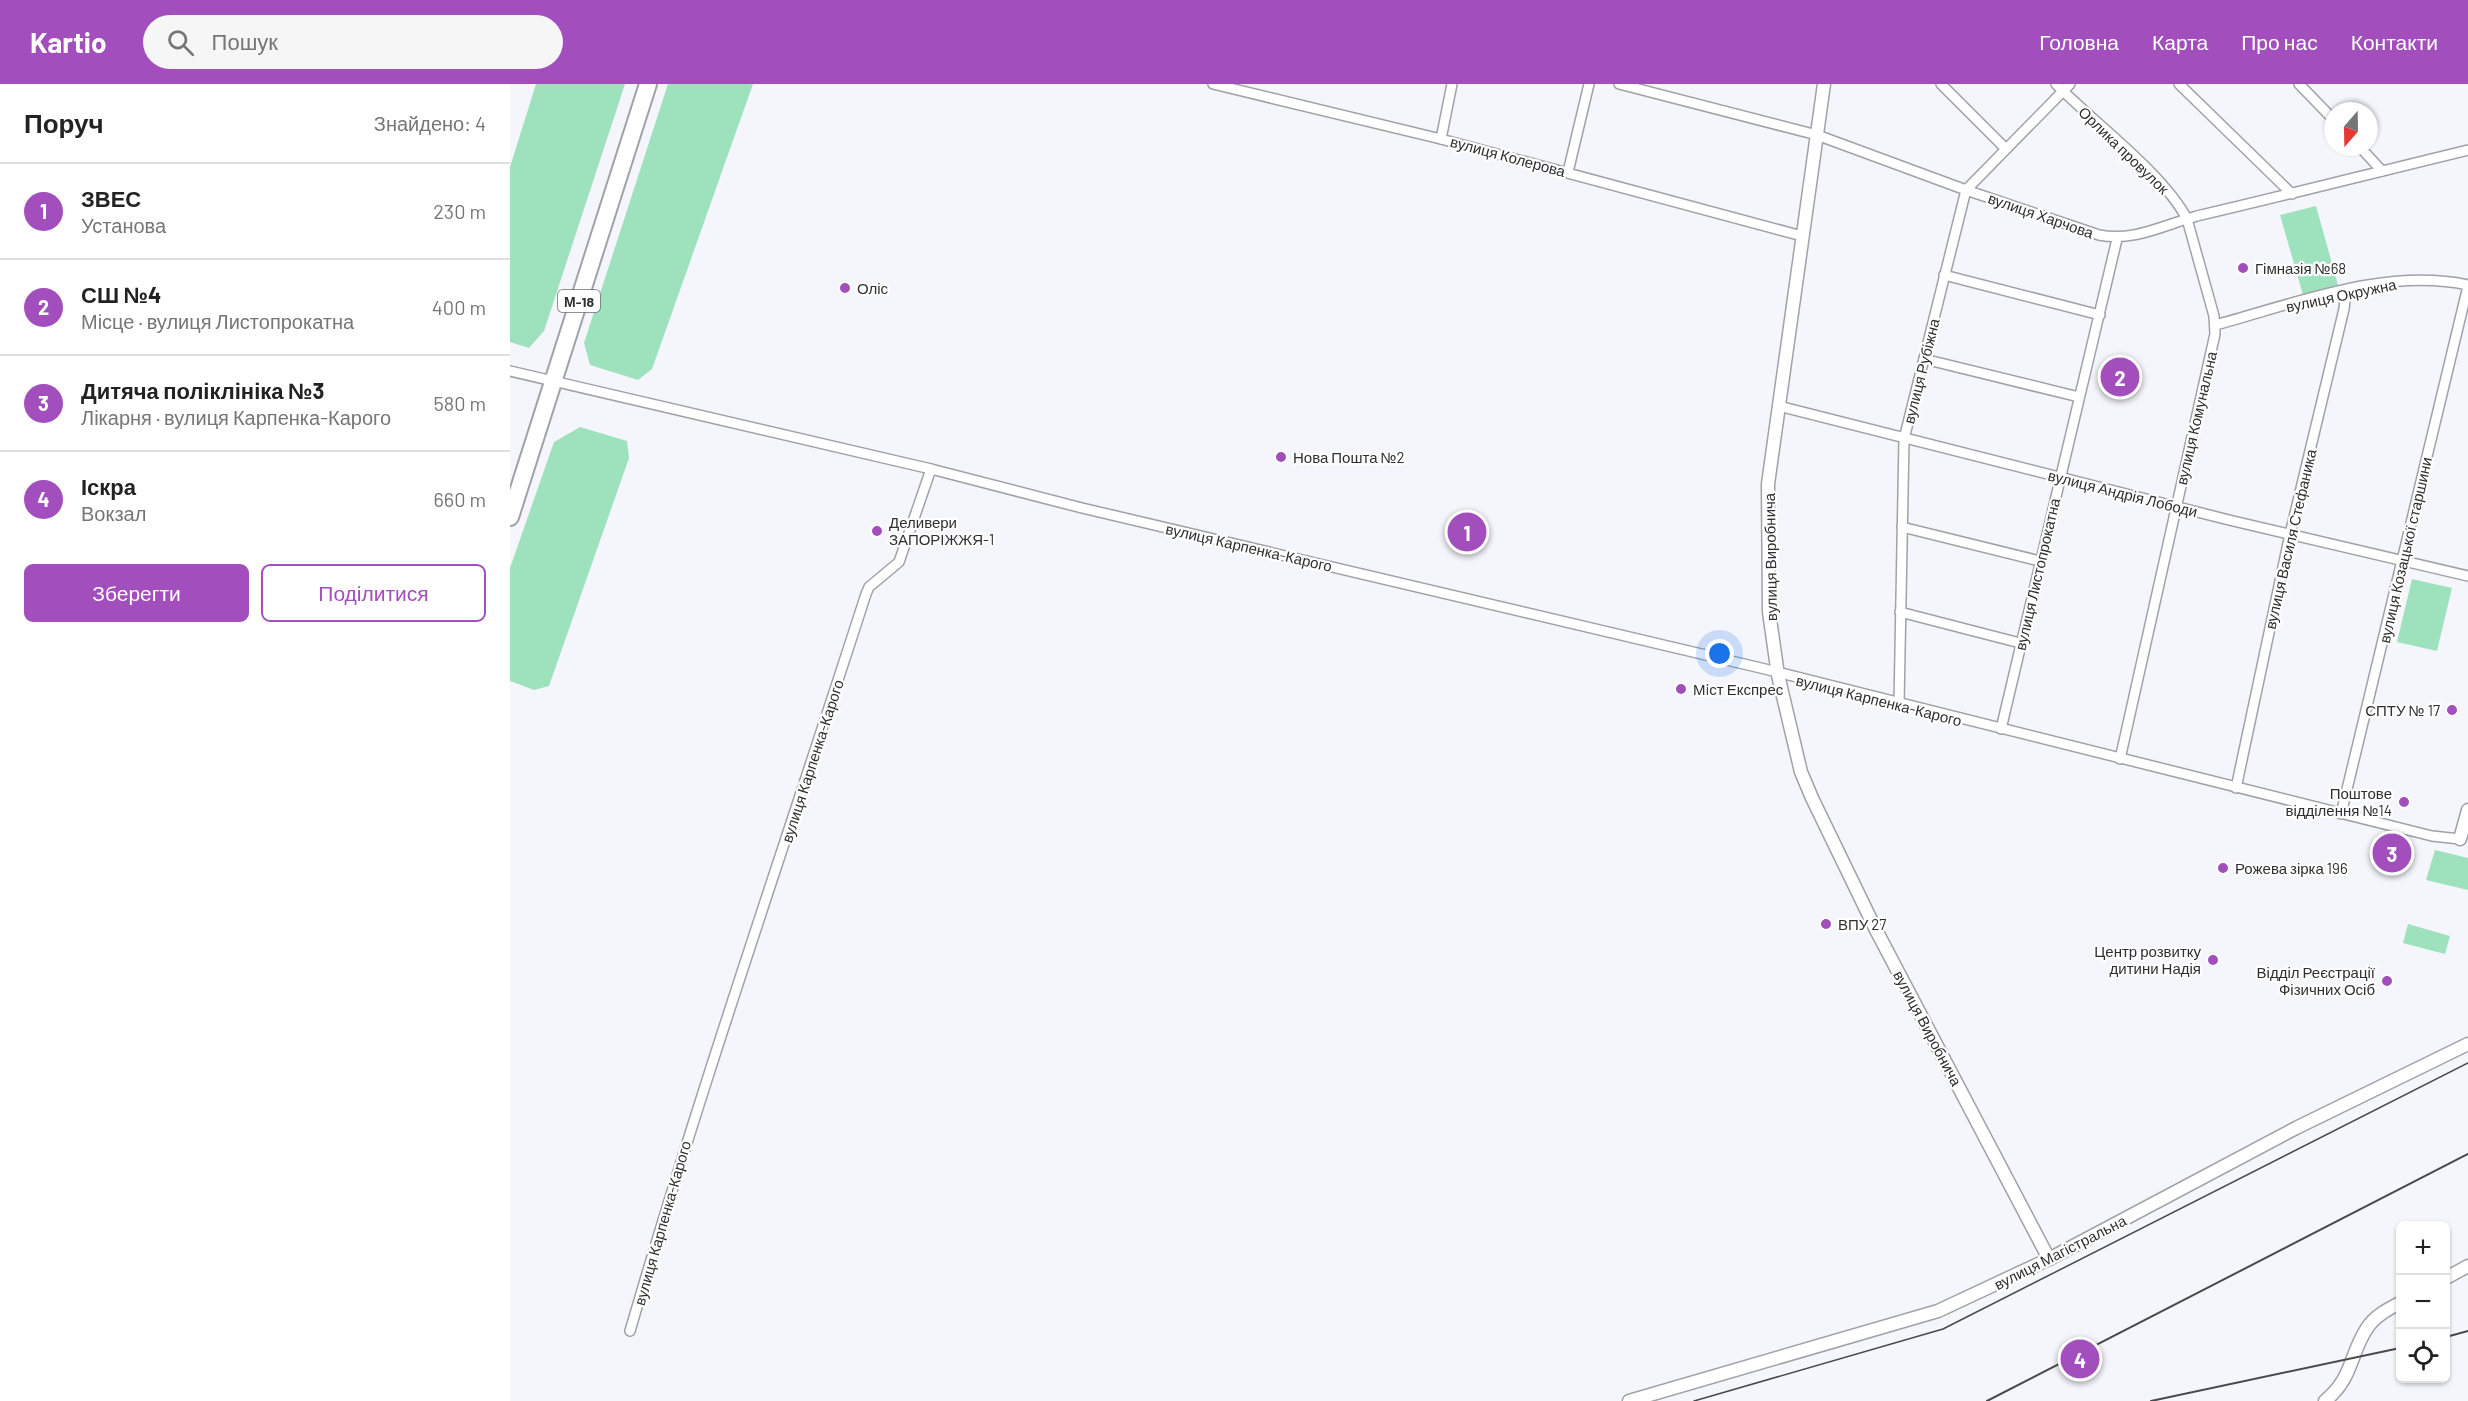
<!DOCTYPE html>
<html lang="uk">
<head>
<meta charset="utf-8">
<style>
  :root { --surface:#fff; --page:#f6f6f6; --text:#222; --muted:#767676; --line:#e0e0e0; --accent:#a24ebc }
  body { margin:0; font-family:Barlow,sans-serif; background:var(--page); color:var(--text) }
  .controls { position:absolute; right:18px; bottom:18px; display:grid; overflow:hidden; border-radius:9px; box-shadow:0 2px 4px #0004 }
  .controls button { width:54px; height:54px; display:grid; place-items:center; padding:0; border:0; border-bottom:2px solid var(--line); background:var(--surface); color:var(--text); font:30px sans-serif }
  .compass { position:absolute; left:1814px; top:18px; width:54px; height:54px; border-radius:50%; background:var(--surface); box-shadow:0 2px 4px #0004; rotate:200deg }
  .you { position:absolute; left:1210px; top:570px; width:21px; height:21px; margin:-15px; border:4px solid #fff; border-radius:50%; background:#1a73e8; box-shadow:0 0 0 9px #1a73e833 }
  .badge { display:grid; place-items:center; width:39px; height:39px; border-radius:50%; background:var(--accent); color:#fff; font-size:20px; font-weight:700 }
  .pin { position:absolute; translate:-50% -50%; border:3px solid #fff; box-shadow:0 2px 6px #0006 }
  .list { margin:0; padding:0; list-style:none }
  h2 { display:flex; justify-content:space-between; align-items:center; height:78px; margin:0; padding:0 24px; font-size:26px }
  h2 small { font-size:20px; font-weight:400; color:var(--muted) }
  .list li { display:grid; grid-template-columns:39px 1fr auto; gap:18px; align-items:center; box-sizing:border-box; height:96px; padding:0 24px; border-top:2px solid var(--line) }
  .list b { display:block; font-size:22px; white-space:nowrap }
  .list p { margin:0; font-size:20px; white-space:nowrap; color:var(--muted) }
  .list em { font-size:20px; font-style:normal; color:var(--muted) }
  .actions { display:flex; gap:12px; padding:18px 24px }
  .actions a { flex:1; padding:14px 0; border:2px solid var(--accent); border-radius:9px; text-align:center; font-size:21px; color:var(--accent) }
  .actions .main { background:var(--accent); color:#fff }
  .icon { flex:none; width:33px; height:33px; fill:none; stroke:currentColor; stroke-width:2; stroke-linecap:round; stroke-linejoin:round }
  .map { position:relative; flex:none; width:1958px; height:1317px; overflow:hidden }
  header { display:flex; align-items:center; gap:36px; box-sizing:border-box; height:84px; padding:0 30px; background:var(--accent); color:#fff }
  header strong { font-size:28px }
  nav { display:flex; gap:33px; margin-inline-start:auto; font-size:21px }
  .search { width:420px; height:54px; background:var(--page); display:flex; align-items:center; gap:15px; box-sizing:border-box; padding:0 21px; border-radius:33px; color:var(--muted); font-size:22px }
  main { display:flex }
  aside { flex:1; background:var(--surface) }
  .map>svg:first-child { display:block }
</style>
</head>
<body>
<header>
<strong>Kartio</strong>
<div class="search"><svg class="icon" aria-label="search" viewBox="0 0 24 24"><circle cx="10" cy="10" r="6"/><path d="M15 15l6 6"/></svg>Пошук</div>
<nav><a>Головна</a><a>Карта</a><a>Про нас</a><a>Контакти</a></nav>
</header>
<main>
<aside>
<h2>Поруч<small>Знайдено: 4</small></h2>
<ul class="list">
<li><span class="badge">1</span><div><b>ЗВЕС</b><p>Установа</p></div><em>230 m</em></li>
<li><span class="badge">2</span><div><b>СШ №4</b><p>Місце · вулиця Листопрокатна</p></div><em>400 m</em></li>
<li><span class="badge">3</span><div><b>Дитяча поліклініка №3</b><p>Лікарня · вулиця Карпенка-Карого</p></div><em>580 m</em></li>
<li><span class="badge">4</span><div><b>Іскра</b><p>Вокзал</p></div><em>660 m</em></li>
</ul>
<div class="actions"><a class="main">Зберегти</a><a>Поділитися</a></div>
</aside>
<div class="map">
<svg width="1958" height="1317" viewBox="0 0 1958 1317">
  <rect width="100%" height="100%" fill="#f5f5fc"/>
  <g fill="#9ee2bd">
    <polygon points="26,0 115,0 34,247 19,264 0,258 0,83"/>
    <polygon points="158,0 243,0 142,285 128,296 80,281 74,259"/>
    <polygon points="1806,122 1828,201 1793,211 1770,131"/>
    <polygon points="70,343 117,357 119,374 39,602 24,606 0,597 0,484 44,358"/>
    <polygon points="1902,495 1942,504 1927,567 1887,558"/>
    <polygon points="1925,766 1958,774 1958,806 1916,796"/>
    <polygon points="1898,840 1940,852 1935,870 1893,859"/>
  </g>
  <g fill="none" stroke-linecap="round" stroke-linejoin="round">
    <defs>
      <g id="street">
        <polyline points="703,0 931,55 1292,152"/>
        <path d="M1109 0 1307 51 1456 106 1589 151C1624 158 1653 141 1687 132 1777 111 1867 88 1958 66"/>
        <polyline points="1431,0 1496,65"/>
        <path d="M1546 0C1584 39 1653 89 1677 135L1704 232 1705 250 1610 675"/>
        <polyline points="1669,0 1782,110"/>
        <polyline points="1789,0 1823,35"/>
        <polyline points="931,55 942,0"/>
        <polyline points="1850,63 1872,87"/>
        <polyline points="1058,88 1079,0"/>
        <polyline points="1434,191 1590,231"/>
        <path d="M1705 241C1784 220 1876 183 1958 201"/>
        <polyline points="1414,275 1569,313"/>
        <polyline points="0,287 421,385"/>
        <polyline points="1269,322 1719,436 1958,492"/>
        <polyline points="1392,443 1530,477"/>
        <polyline points="1390,528 1510,559"/>
        <polyline points="1389,621 1394,355 1456,106 1560,0"/>
        <polyline points="1491,645 1607,155"/>
        <polyline points="1726,704 1780,450 1834,225 1836,207"/>
        <polyline points="1831,730 1958,202"/>
        <path d="M120 1247C192 999 277 755 356 510L359 503 389 478 421 385 572 424 1255 585 1922 752 1950 755"/>
      </g>
      <g id="secondary">
        <polyline points="1314,0 1258,400 1259,528 1268,591 1291,688 1302,714 1365,844 1539,1175"/>
        <polyline points="1950,755 1958,726"/>
        <polyline points="1936,1194 1958,1182"/>
        <polyline points="1119,1317 1428,1227 1539,1175 1786,1044 1958,960"/>
        <path d="M1815 1317C1843 1294 1839 1272 1857 1244 1865 1232 1878 1225 1890 1219"/>
      </g>
      <polyline id="highway" points="0,433 138,0"/>
    </defs>
    <use href="#street" stroke="#a1a2a8" stroke-width="12"/>
    <use href="#secondary" stroke="#a1a2a8" stroke-width="15"/>
    <use href="#highway" stroke="#a1a2a8" stroke-width="20"/>
    <use href="#street" stroke="#fff" stroke-width="9"/>
    <use href="#secondary" stroke="#fff" stroke-width="12"/>
    <use href="#highway" stroke="#fff" stroke-width="16"/>
    <polyline stroke="#49494c" stroke-width="1.5" points="1184,1317 1433,1245 1958,979"/>
    <g stroke="#49494c" stroke-width="2">
      <polyline points="1936,1253 1958,1247"/>
      <polyline points="1477,1317 1958,1070"/>
      <polyline points="1641,1317 1890,1264"/>
    </g>
  </g>
  <g fill="#a24ebc" stroke="#fff" stroke-width="2">
    <circle cx="1733" cy="184" r="6"/>
    <circle cx="335" cy="204" r="6"/>
    <circle cx="771" cy="373" r="6"/>
    <circle cx="367" cy="447" r="6"/>
    <circle cx="1171" cy="605" r="6"/>
    <circle cx="1942" cy="626" r="6"/>
    <circle cx="1894" cy="718" r="6"/>
    <circle cx="1713" cy="784" r="6"/>
    <circle cx="1316" cy="840" r="6"/>
    <circle cx="1703" cy="876" r="6"/>
    <circle cx="1877" cy="897" r="6"/>
  </g>
  <g text-anchor="middle" dominant-baseline="central" stroke-width="4.5" stroke-linejoin="round" paint-order="stroke">
    <rect fill="#fff" stroke="#6d6d6f" stroke-width="1.5" x="48" y="206" width="42" height="22" rx="4.5"/>
    <g font-size="14" font-weight="bold" fill="#2f2f31">
      <text x="69" y="217">М-18</text>
    </g>
    <g font-size="15" fill="#2f2f31" stroke="#fff">
      <text transform="translate(1614 66) rotate(44)">Орлика провулок</text>
      <text transform="translate(998 72) rotate(15)">вулиця Колерова</text>
      <text transform="translate(1531 131) rotate(19)">вулиця Харчова</text>
      <text transform="translate(1831 211) rotate(-12)">вулиця Окружна</text>
      <text transform="translate(1411 287) rotate(-76)">вулиця Рубіжна</text>
      <text transform="translate(1686 334) rotate(-77)">вулиця Комунальна</text>
      <text transform="translate(1613 409) rotate(14)">вулиця Андрія Лободи</text>
      <text transform="translate(1780 455) rotate(-77)">вулиця Василя Стефаника</text>
      <text transform="translate(739 463) rotate(13)">вулиця Карпенка-Карого</text>
      <text transform="translate(1895 466) rotate(-77)">вулиця Козацької старшини</text>
      <text transform="translate(1260 473) rotate(-91)">вулиця Виробнича</text>
      <text transform="translate(1527 490) rotate(-77)">вулиця Листопрокатна</text>
      <text transform="translate(1369 616) rotate(14)">вулиця Карпенка-Карого</text>
      <text transform="translate(302 677) rotate(-72)">вулиця Карпенка-Карого</text>
      <text transform="translate(1418 944) rotate(62)">вулиця Виробнича</text>
      <text transform="translate(152 1139) rotate(-74)">вулиця Карпенка-Карого</text>
      <text transform="translate(1550 1168) rotate(-27)">вулиця Магістральна</text>
    </g>
    <g font-size="15" fill="#2f2f31" stroke="#fff" text-anchor="start">
      <text x="1745" y="184">Гімназія №68</text>
      <text x="347" y="204">Оліс</text>
      <text x="783" y="373">Нова Пошта №2</text>
      <text x="379" y="438">Деливери<tspan x="379" dy="17">ЗАПОРІЖЖЯ-1</tspan></text>
      <text x="1183" y="605">Мiст Експрес</text>
      <text x="1930" y="626" text-anchor="end">СПТУ № 17</text>
      <text x="1882" y="709" text-anchor="end">Поштове<tspan x="1882" dy="17">відділення №14</tspan></text>
      <text x="1725" y="784">Рожева зірка 196</text>
      <text x="1328" y="840">ВПУ 27</text>
      <text x="1691" y="867" text-anchor="end">Центр розвитку<tspan x="1691" dy="17">дитини Надія</tspan></text>
      <text x="1865" y="888" text-anchor="end">Відділ Реєстрації<tspan x="1865" dy="17">Фізичних Осіб</tspan></text>
    </g>
  </g>
</svg>
<div class="controls">
<button>+</button>
<button>−</button>
<button><svg class="icon" aria-label="locate" viewBox="0 0 24 24"><circle cx="12" cy="12" r="6"/><path d="M12 2v4M12 18v4M2 12h4M18 12h4"/></svg></button>
</div>
<svg class="compass" viewBox="-18 -18 36 36"><path d="M0-13l5 13h-10z" fill="#e53935"/><path d="M0 13l5-13h-10z" fill="#767676"/></svg>
<div class="you"></div>
<div class="pin badge" style="left:957px;top:448px">1</div>
<div class="pin badge" style="left:1610px;top:293px">2</div>
<div class="pin badge" style="left:1882px;top:769px">3</div>
<div class="pin badge" style="left:1570px;top:1275px">4</div>
</div>
</main>
</body>
</html>
